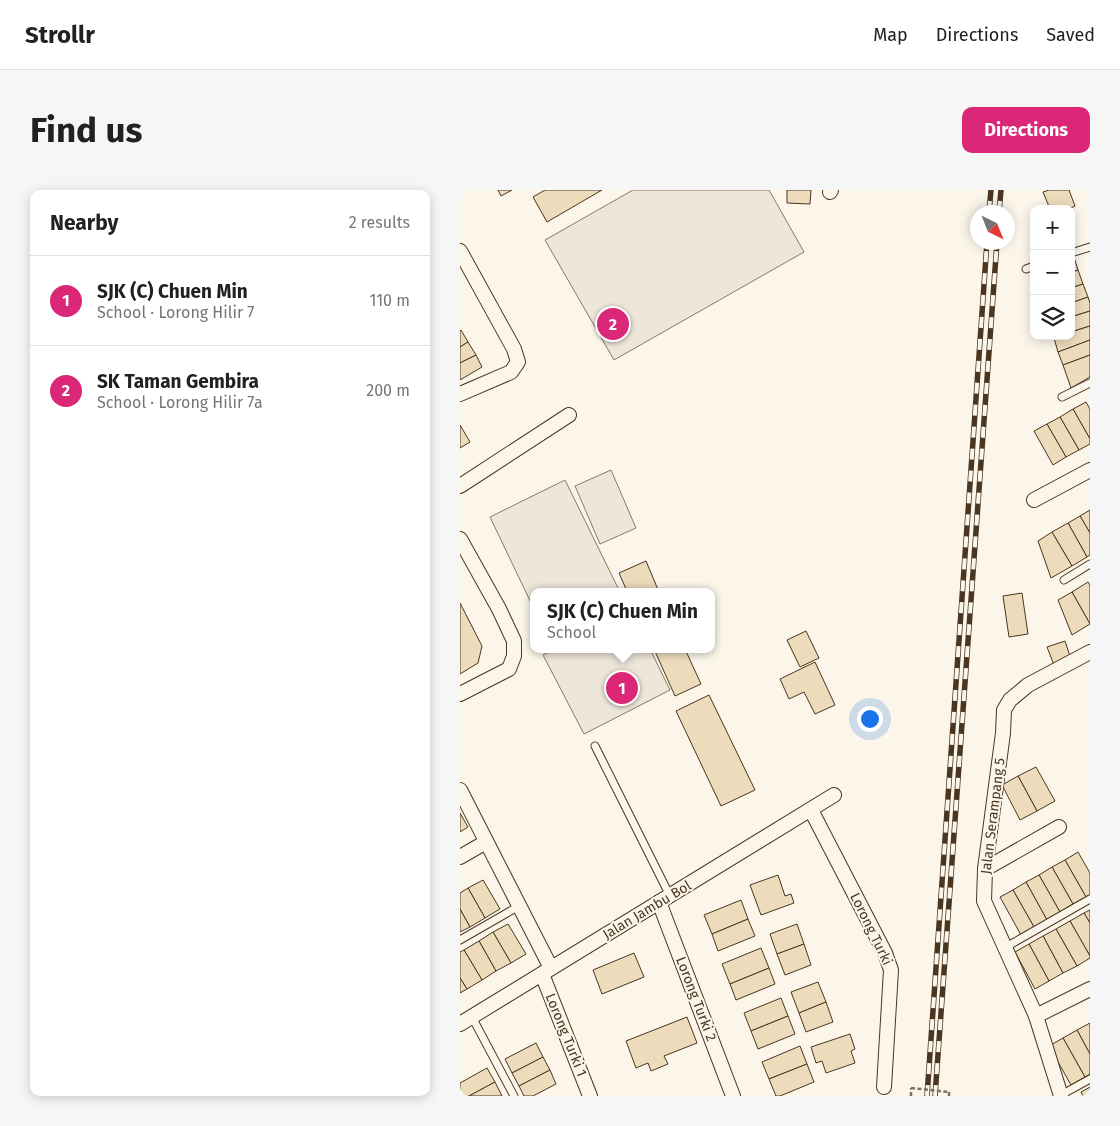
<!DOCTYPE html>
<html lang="en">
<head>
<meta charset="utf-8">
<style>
  :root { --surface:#fff; --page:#f6f6f6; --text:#202124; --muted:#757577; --line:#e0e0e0; --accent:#db2777 }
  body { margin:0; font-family:"Fira Sans",sans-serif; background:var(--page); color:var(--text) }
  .controls { position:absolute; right:15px; top:15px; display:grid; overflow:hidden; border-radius:10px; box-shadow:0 2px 12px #0003 }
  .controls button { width:45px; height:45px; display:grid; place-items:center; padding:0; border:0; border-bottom:1px solid var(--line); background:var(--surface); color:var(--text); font:25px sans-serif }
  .compass { position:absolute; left:510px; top:15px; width:45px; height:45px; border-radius:50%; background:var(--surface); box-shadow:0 2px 12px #0003; rotate:137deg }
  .you { position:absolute; left:409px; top:528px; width:18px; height:18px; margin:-12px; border:4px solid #fff; border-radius:50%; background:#1a73e8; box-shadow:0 0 0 8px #1a73e833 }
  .badge { display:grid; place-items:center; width:32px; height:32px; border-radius:50%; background:var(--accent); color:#fff; font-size:16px; font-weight:700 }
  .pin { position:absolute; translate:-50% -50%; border:2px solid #fff; box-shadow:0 1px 5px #0006 }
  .popup { position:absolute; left:70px; top:398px; width:185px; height:65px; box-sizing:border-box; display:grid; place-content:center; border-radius:10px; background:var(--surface); filter:drop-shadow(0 1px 4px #0005); font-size:16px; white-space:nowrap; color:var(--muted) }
  .popup b { font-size:19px; color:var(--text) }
  .popup::after { content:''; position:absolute; left:50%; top:100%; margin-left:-10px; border:10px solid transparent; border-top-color:var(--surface) }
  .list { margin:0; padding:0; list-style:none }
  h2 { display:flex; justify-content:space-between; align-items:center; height:65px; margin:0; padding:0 20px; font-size:21px }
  h2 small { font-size:16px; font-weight:400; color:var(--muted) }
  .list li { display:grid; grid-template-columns:32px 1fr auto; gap:15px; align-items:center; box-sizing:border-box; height:90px; padding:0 20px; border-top:1px solid var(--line) }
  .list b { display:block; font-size:19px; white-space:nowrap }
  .list p { margin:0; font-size:16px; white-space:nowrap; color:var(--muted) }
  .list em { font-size:16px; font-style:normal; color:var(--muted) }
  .icon { flex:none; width:28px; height:28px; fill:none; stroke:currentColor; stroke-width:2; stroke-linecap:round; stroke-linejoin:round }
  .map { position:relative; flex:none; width:630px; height:906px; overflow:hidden; border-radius:10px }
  header { display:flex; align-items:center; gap:30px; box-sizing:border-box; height:70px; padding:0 25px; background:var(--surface); border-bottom:1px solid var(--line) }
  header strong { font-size:24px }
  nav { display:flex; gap:28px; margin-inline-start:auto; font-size:18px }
  .intro { display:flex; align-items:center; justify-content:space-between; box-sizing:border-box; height:120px; padding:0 30px }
  h1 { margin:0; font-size:35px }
  .button { padding:12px 22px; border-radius:10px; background:var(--accent); color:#fff; font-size:18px; font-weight:700 }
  main { display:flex; gap:30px; padding:0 30px }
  aside { flex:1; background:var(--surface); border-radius:10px; box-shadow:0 2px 12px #0003 }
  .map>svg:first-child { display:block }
</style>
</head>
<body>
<header>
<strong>Strollr</strong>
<nav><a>Map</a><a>Directions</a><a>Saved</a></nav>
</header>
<div class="intro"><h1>Find us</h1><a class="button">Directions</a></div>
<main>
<aside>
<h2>Nearby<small>2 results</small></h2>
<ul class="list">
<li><span class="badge">1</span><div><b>SJK (C) Chuen Min</b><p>School · Lorong Hilir 7</p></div><em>110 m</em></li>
<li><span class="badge">2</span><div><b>SK Taman Gembira</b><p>School · Lorong Hilir 7a</p></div><em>200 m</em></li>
</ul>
</aside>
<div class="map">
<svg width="630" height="906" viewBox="0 0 630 906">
  <rect width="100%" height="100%" fill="#fbf6e9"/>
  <g fill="#ede6d9" stroke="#887966">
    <polygon points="173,0 309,0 344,62 154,170 85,50"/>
    <polygon points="151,280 176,338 140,354 115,296"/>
    <polygon points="105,290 158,398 151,402 73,402 73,417 30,327"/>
    <polygon points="95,459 190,459 210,500 124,544 83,465"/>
  </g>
  <g fill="#ecdcbc" stroke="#4a3520">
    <polygon points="38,0 52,0 41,6"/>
    <polygon points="85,0 142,0 87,32 73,7"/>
    <polygon points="327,0 351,0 350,14 327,13"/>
    <polygon points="589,0 609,0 615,16 609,19 590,19 583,2"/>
    <polygon points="614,67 618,80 611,83 611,68"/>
    <polygon points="618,80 623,94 611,98 611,83"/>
    <polygon points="623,94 628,107 611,113 611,98"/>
    <polygon points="628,107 630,113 630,121 611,127 611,113"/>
    <polygon points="630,121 630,136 611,142 611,127"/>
    <polygon points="630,136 630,150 598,162 594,148 600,146 611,146 611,142"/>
    <polygon points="1,140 8,152 0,157 0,141"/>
    <polygon points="630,150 630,165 603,175 598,162"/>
    <polygon points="8,152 16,165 0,173 0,157"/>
    <polygon points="16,165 22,177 0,190 0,173"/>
    <polygon points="630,165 630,187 611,198 603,175"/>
    <polygon points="626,212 630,219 630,249 613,219"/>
    <polygon points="613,219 630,249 630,254 619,260 600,227"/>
    <polygon points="600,227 619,260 606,267 587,234"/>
    <polygon points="587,234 606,267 593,275 574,241"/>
    <polygon points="0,235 10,252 0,258"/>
    <polygon points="630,320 630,343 620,326"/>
    <polygon points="620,326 630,343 630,365 627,367 608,333"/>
    <polygon points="608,333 627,367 612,376 592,342"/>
    <polygon points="592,342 612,376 591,388 578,351"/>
    <polygon points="186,371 199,402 160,402 166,399 159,383"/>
    <polygon points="628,392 630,395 630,434 612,402"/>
    <polygon points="612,402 630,434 612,445 598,410"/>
    <polygon points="562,403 568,444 549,447 543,406"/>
    <polygon points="0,413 22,456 18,473 0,484"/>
    <polygon points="346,441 359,468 340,477 327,450"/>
    <polygon points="605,451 611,469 594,475 587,457"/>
    <polygon points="194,459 225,459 241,494 215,506"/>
    <polygon points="355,472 375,515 355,524 344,502 329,509 320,489"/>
    <polygon points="249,505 295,600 261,616 216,521"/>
    <polygon points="576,577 595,611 577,621 558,586"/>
    <polygon points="558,586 577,621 560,630 542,595"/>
    <polygon points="0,623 8,637 0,642"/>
    <polygon points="618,662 630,683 630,705 626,707 605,670"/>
    <polygon points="605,670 626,707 613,714 592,677"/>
    <polygon points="592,677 613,714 600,722 579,685"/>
    <polygon points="318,685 325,706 331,704 334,713 301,725 290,695"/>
    <polygon points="579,685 600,722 587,730 566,692"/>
    <polygon points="23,690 40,719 25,728 8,698"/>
    <polygon points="566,692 587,730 574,737 553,700"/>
    <polygon points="8,698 25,728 10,737 0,719 0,703"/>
    <polygon points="553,700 574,737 561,745 540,707"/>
    <polygon points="281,710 288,729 252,744 244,725"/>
    <polygon points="0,719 10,737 0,742"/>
    <polygon points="630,720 630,733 624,723"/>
    <polygon points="624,723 630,733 630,766 610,731"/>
    <polygon points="288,729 295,746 258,761 252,744"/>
    <polygon points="610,731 630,766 630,768 617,776 596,739"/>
    <polygon points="48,734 66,764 51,773 33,742"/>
    <polygon points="337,734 344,754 317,764 310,744"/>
    <polygon points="596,739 617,776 603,783 583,746"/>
    <polygon points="33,742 51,773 36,781 19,751"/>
    <polygon points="583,746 603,783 589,791 569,754"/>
    <polygon points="19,751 36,781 22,790 4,760"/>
    <polygon points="344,754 351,775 325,785 317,764"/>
    <polygon points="569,754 589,791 575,799 555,762"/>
    <polygon points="301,758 309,778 270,794 262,774"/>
    <polygon points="4,760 22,790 7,799 0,788 0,762"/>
    <polygon points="174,763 184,787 142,804 133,780"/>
    <polygon points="309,778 315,794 276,810 270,794"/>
    <polygon points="0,788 7,799 0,803"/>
    <polygon points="358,792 366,812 339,823 331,802"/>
    <polygon points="321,808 328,826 291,841 284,823"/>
    <polygon points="366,812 373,832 346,842 339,823"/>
    <polygon points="328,826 335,844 298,859 291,841"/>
    <polygon points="227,827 237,853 204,866 208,874 191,881 188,873 176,878 166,851"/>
    <polygon points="630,833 630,864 617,840"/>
    <polygon points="617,840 630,864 630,884 625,887 603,848"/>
    <polygon points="390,844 395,859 391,861 395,873 366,883 362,871 356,873 351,857"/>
    <polygon points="603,848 625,887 611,895 589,856"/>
    <polygon points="76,853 83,867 52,883 45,869"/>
    <polygon points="340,856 347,874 309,889 302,872"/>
    <polygon points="83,867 90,880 59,896 52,883"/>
    <polygon points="347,874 354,892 320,906 316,906 309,889"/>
    <polygon points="27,878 35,892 9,906 2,906 0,902 0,893"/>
    <polygon points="90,880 96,894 73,906 64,906 59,896"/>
    <polygon points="35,892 42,906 9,906"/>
    <polygon points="630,897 630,906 623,906 621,902"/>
  </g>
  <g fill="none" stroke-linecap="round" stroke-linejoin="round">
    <defs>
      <g id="lane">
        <polyline points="611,63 630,57"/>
        <polyline points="566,79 574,76"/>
        <polyline points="602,207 630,193"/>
        <polyline points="604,390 630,374"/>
        <polyline points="135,556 210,706"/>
        <polyline points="0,750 59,716"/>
        <polyline points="546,757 630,709"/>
        <polyline points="12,827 54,906"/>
        <polyline points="601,905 630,889"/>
      </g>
      <g id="street">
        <polyline points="370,2 371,0"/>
        <polyline points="0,61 54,159 58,172 51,182 0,204"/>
        <polyline points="0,296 109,225"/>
        <polyline points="574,310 630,280"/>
        <polyline points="0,349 39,419 54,451 54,466 49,479 0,504"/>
        <polyline points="0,600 91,778"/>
        <polyline points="351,620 425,763 431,780 424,897"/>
        <polyline points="0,667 26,652"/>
        <polyline points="525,679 599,637"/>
        <polyline points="199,712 273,906"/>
        <polyline points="82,784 130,906"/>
        <polyline points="576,826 630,799"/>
        <polyline points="0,834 374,605"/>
        <polyline points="601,906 576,826 524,711 525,679 543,543 544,520 550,510 568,495 630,462"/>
      </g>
    </defs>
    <use href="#lane" stroke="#4a3520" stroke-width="9"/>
    <use href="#street" stroke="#4a3520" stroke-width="16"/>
    <g stroke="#7f6f5c" stroke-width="2.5" stroke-dasharray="4 2.5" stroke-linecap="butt">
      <polyline points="451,906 451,898"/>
      <polyline points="489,906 489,902"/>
    </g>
    <use href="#lane" stroke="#fbf6e9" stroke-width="7"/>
    <use href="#street" stroke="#fbf6e9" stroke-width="14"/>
    <defs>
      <g id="rail">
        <polyline points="529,22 531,0"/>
        <polyline points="539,22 541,0"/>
        <polyline points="467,906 527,52"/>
        <polyline points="475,906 537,52"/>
      </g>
    </defs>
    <use href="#rail" stroke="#4a3520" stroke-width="5.5"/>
    <use href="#rail" stroke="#fbf6e9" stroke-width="4" stroke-dasharray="11" stroke-linecap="butt"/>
    <polyline stroke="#7f6f5c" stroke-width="2.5" stroke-dasharray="4 2.5" stroke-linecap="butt" points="451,898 489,902"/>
  </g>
  <g text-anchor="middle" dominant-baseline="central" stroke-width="4" stroke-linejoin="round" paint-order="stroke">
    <g font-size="14" fill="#4a3520" stroke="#fbf6e9">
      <text transform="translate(533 626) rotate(-83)">Jalan Serampang 5</text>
      <text transform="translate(187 720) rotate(-31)">Jalan Jambu Bol</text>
      <text transform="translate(411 739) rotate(64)">Lorong Turki</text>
      <text transform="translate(236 809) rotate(69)">Lorong Turki 2</text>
      <text transform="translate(106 845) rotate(68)">Lorong Turki 1</text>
    </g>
  </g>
</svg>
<div class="controls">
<button>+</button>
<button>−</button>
<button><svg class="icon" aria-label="layers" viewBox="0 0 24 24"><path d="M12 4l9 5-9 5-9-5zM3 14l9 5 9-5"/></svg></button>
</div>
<svg class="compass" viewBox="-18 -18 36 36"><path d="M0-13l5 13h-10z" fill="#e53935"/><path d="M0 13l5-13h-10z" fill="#757577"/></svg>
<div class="you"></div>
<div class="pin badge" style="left:162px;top:498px">1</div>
<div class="popup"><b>SJK (C) Chuen Min</b>School</div>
<div class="pin badge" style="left:153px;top:134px">2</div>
</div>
</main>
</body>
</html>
